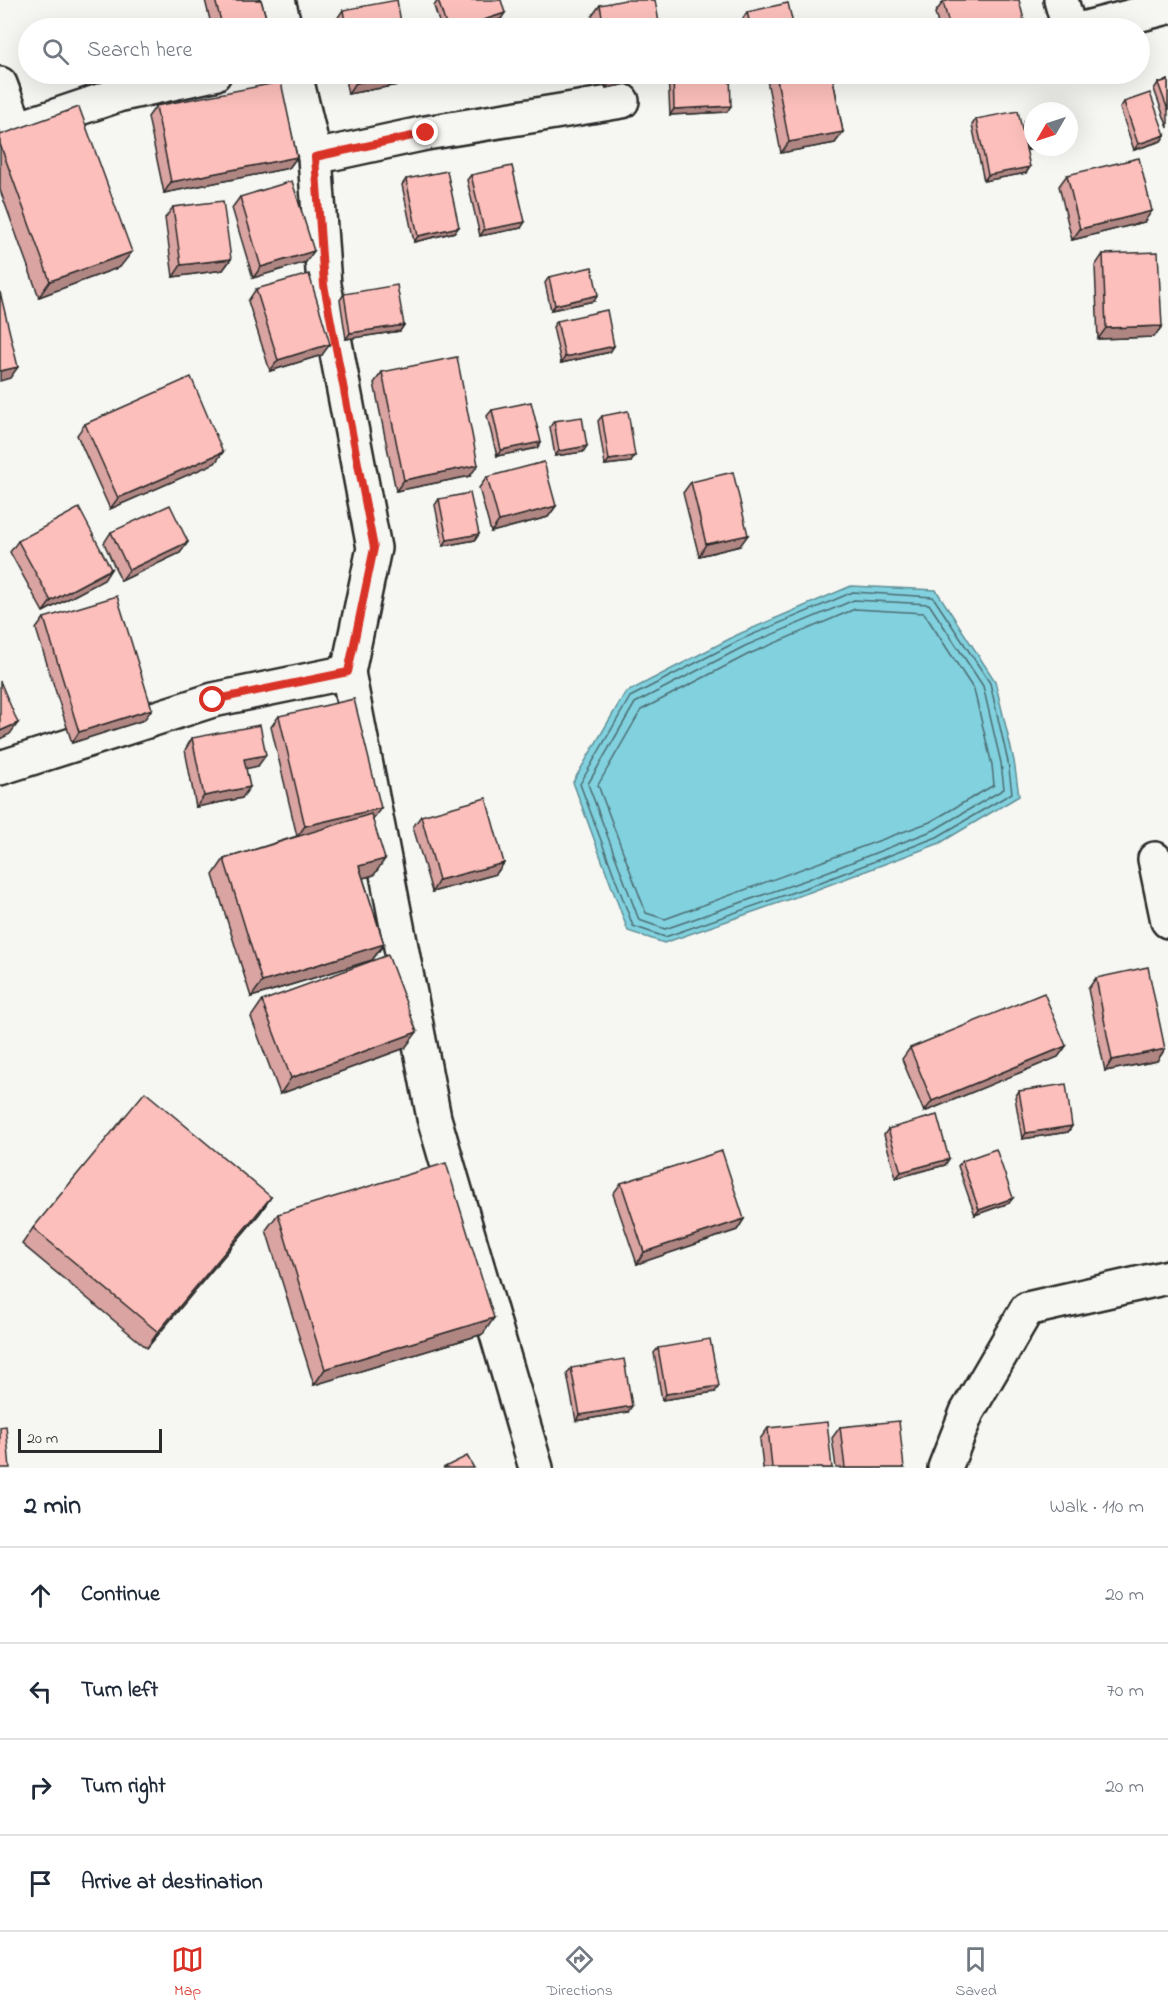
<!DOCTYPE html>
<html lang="en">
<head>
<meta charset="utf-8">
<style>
  :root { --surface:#fff; --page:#f2f2f3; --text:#1f2937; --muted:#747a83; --line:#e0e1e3; --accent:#d93025 }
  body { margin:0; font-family:"Indie Flower",sans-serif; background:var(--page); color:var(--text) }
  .compass { position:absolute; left:1024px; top:102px; width:54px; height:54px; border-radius:50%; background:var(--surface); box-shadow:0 6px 24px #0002; rotate:231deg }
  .scale { position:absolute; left:18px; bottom:15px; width:144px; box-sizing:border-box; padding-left:6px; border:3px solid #2b2b2b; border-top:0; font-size:16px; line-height:21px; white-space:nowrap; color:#2b2b2b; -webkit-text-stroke:4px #f6f6f2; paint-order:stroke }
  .stop { position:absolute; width:18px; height:18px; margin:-14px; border:4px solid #d93025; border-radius:50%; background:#fff }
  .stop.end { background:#d93025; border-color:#fff; box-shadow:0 2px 6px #0008 }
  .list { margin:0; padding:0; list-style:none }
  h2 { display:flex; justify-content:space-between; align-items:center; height:78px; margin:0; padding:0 24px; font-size:26px }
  h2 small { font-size:20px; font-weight:400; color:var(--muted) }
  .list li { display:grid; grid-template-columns:39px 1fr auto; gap:18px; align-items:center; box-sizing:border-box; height:96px; padding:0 24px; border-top:2px solid var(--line) }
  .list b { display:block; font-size:22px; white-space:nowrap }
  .list em { font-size:20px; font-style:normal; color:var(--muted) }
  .icon { flex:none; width:33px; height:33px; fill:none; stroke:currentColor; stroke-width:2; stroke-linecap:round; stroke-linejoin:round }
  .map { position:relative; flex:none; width:1168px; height:1468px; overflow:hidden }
  .search { position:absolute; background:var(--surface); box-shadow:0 6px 24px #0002; left:18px; right:18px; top:18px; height:66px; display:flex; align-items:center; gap:15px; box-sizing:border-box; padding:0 21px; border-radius:33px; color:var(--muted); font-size:22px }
  .sheet { height:462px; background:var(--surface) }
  nav { display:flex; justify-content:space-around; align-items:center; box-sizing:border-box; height:84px; border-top:2px solid var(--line); background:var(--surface); font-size:16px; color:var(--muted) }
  nav a { display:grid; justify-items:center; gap:3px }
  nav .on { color:var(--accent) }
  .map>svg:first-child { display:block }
</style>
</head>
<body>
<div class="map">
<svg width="1168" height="1468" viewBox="0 0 1168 1468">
  <rect width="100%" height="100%" fill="#f6f6f2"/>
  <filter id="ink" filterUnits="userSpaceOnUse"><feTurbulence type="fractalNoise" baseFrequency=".0167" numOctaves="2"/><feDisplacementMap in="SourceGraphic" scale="12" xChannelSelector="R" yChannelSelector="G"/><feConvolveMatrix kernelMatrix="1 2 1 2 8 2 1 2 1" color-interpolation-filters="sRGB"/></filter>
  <g filter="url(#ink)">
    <polygon fill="#81d1de" stroke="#5f8f96" stroke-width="1.5" points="851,586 936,590 995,681 1014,761 1019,796 940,843 810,892 664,943 628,931 573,782 625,693 739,634"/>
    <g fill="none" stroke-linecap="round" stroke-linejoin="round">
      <g stroke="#4d6d73" stroke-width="1.5">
        <polygon points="853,592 933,597 990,683 1008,762 1012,793 937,837 808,887 665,937 633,926 580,784 630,697 742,639"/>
        <polygon points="854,600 929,604 983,686 1001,763 1004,789 934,830 806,880 665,929 639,920 588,784 635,703 745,646"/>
        <polygon points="855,609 924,613 974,690 992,765 994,785 930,822 665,919 646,913 598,785 641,710 749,654"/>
      </g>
      <defs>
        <g id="street">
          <polyline points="278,0 285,28"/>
          <polyline points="1061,0 1069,28"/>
          <polyline points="1086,28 1168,7"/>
          <polyline points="295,74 315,157 426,133 622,101"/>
          <polyline points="0,84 17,129 118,95 214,74"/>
          <polyline points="315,157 324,285 374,548 348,672"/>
          <polyline points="0,768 213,700 348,672 434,1118 536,1468"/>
          <polyline points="1155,859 1168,921"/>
          <polyline points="945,1468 967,1412 1027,1309 1168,1277"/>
        </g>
      </defs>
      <use href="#street" stroke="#2b2b2b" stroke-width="38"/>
      <use href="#street" stroke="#f6f6f2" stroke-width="33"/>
    </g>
    <g fill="#d9a4a1" stroke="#2b2b2b" stroke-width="1.5">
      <polygon points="205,0 261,0 269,28 212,28"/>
      <polygon points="438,0 501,19 473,28 441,28 434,6"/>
      <polygon points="943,2 1026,28 939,28 935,13"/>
      <polygon points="600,5 660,28 594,28 592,16"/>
      <polygon points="343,10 402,28 336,28 335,22"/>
      <polygon points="747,12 794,28 745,28 743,18"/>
      <polygon points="344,74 410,74 403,84 348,94"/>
      <polygon points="603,74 663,74 660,78 606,88"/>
      <polygon points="668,74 730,74 727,112 670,115"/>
      <polygon points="772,74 832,74 843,132 835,143 781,153 767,80"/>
      <polygon points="1168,80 1168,128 1154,89 1158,83"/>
      <polygon points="1124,102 1165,135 1161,141 1134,150 1120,108"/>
      <polygon points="156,106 297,157 289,168 164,193 148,117"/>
      <polygon points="1028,117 1033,147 1060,147 1027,150 1024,122"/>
      <polygon points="976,119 1030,167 1026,173 984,181 972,125"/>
      <polygon points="0,135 120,267 39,297 0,190"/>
      <polygon points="471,175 521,228 480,236 467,180"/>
      <polygon points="1067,175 1144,222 1072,240 1059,186"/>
      <polygon points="406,179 455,232 414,242 402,185"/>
      <polygon points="240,197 306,262 253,278 232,208"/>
      <polygon points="173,207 231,259 223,270 173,277 165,218"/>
      <polygon points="1103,254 1162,326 1154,337 1098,339 1095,266"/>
      <polygon points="549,277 594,301 551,310 545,283"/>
      <polygon points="256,289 322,355 270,371 248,301"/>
      <polygon points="344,294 404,325 400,331 346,339 340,300"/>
      <polygon points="557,321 614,346 610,352 561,363 553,327"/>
      <polygon points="382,372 470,476 396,491 374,383"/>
      <polygon points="492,410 541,442 537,448 497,456 487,416"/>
      <polygon points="602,416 631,462 605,465 598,421"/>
      <polygon points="554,421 583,452 555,456 550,427"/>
      <polygon points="85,424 223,452 215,463 110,509 77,435"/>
      <polygon points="487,477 556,506 548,517 491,532 479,488"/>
      <polygon points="691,482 740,546 699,556 683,493"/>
      <polygon points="439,499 479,534 475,540 443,546 435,505"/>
      <polygon points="111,532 188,542 180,553 121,581 104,543"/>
      <polygon points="18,541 111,569 104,580 43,612 10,552"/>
      <polygon points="44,618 144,720 72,743 36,629"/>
      <polygon points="279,716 373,819 374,875 363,878 384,944 372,960 251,997 213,875 224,859 297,836 271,727"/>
      <polygon points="192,738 258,766 246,768 242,798 196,807 185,750"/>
      <polygon points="421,816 504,863 496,874 432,892 413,827"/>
      <polygon points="1096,978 1165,1049 1157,1061 1105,1071 1088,989"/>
      <polygon points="262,1001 405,1048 280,1094 251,1017"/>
      <polygon points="1066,1046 1058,1057 924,1112 902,1059 910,1048"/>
      <polygon points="1019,1091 1072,1126 1068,1132 1022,1139 1015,1097"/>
      <polygon points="888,1129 945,1165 896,1178 884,1135"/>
      <polygon points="962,1161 1009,1203 975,1215 958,1166"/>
      <polygon points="621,1183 744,1219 737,1230 637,1264 613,1194"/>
      <polygon points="271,1197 260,1213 147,1348 22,1244 33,1228"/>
      <polygon points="278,1214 483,1334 314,1385 266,1230"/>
      <polygon points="658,1348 715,1392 662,1400 654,1353"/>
      <polygon points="571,1368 628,1412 576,1421 567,1374"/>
      <polygon points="840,1427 904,1468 836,1468 832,1438"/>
      <polygon points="768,1428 832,1468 763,1468 760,1439"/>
    </g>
    <g fill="#b08683" stroke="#2b2b2b" stroke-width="1.5">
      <polygon points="505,13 501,19 473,28 459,28"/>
      <polygon points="406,74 410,74 403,84 348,94 356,83"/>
      <polygon points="632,74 663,74 660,78 606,88 613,77"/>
      <polygon points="731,106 727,112 670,115 674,109"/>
      <polygon points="843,132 835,143 781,153 789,142"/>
      <polygon points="1165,135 1161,141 1134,150 1138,144"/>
      <polygon points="1031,144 1033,144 1033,147 1060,147 1027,150"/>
      <polygon points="297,157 289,168 164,193 171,182"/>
      <polygon points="1030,167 1026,173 984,181 988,175"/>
      <polygon points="1152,211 1144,222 1072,240 1080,229"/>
      <polygon points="525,222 521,228 480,236 484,230"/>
      <polygon points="459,227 455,232 414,242 418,236"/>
      <polygon points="314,251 306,262 253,278 261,267"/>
      <polygon points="132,252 120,267 39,297 50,281"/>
      <polygon points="231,259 223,270 173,277 181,265"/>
      <polygon points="598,295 594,301 551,310 555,305"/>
      <polygon points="404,325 400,331 346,339 350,333"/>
      <polygon points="1162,326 1154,337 1098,339 1106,328"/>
      <polygon points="330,344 322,355 270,371 278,360"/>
      <polygon points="614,346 610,352 561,363 565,357"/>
      <polygon points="18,367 10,378 0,381 0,371"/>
      <polygon points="541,442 537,448 497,456 501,450"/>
      <polygon points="587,446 583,452 555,456 559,451"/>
      <polygon points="223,452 215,463 110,509 118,498"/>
      <polygon points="635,456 631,462 605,465 609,460"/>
      <polygon points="478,465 470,476 396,491 404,480"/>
      <polygon points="556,506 548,517 491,532 499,521"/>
      <polygon points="479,534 475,540 443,546 447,540"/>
      <polygon points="748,535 740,546 699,556 706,544"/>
      <polygon points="188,542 180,553 121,581 129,570"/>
      <polygon points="111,569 104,580 43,612 51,601"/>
      <polygon points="152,709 144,720 72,743 79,732"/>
      <polygon points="18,723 10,734 0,739 0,731"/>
      <polygon points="266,755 258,766 236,771 244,759"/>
      <polygon points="250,787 242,798 196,807 204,796"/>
      <polygon points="381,808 373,819 297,837 305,826"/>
      <polygon points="385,859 374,875 348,882 359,866"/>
      <polygon points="504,863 496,874 432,892 439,880"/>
      <polygon points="384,944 372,960 251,997 262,982"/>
      <polygon points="417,1032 405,1048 280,1094 291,1078"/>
      <polygon points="1066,1046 1058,1057 924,1112 932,1101"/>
      <polygon points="1165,1049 1157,1061 1105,1071 1112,1060"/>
      <polygon points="1072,1126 1068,1132 1022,1139 1026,1133"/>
      <polygon points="949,1159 945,1165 896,1178 901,1172"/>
      <polygon points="271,1197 260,1213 147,1348 158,1332"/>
      <polygon points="1013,1198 1009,1203 975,1215 979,1210"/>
      <polygon points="744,1219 737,1230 637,1264 644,1252"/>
      <polygon points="494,1318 483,1334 314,1385 325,1369"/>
      <polygon points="719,1386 715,1392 662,1400 666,1394"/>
      <polygon points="632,1406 628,1412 576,1421 580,1415"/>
    </g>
    <g fill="#fcbfbb" stroke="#2b2b2b" stroke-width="1.5">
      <polygon points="215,0 261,0 269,28 223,28"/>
      <polygon points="397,0 402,28 346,28 343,10"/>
      <polygon points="438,0 501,0 505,13 459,28 447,28"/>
      <polygon points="625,0 655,0 660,28 604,28 600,5"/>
      <polygon points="951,0 1019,0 1026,28 950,28 943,2"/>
      <polygon points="788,3 794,28 751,28 747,12"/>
      <polygon points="354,74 406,74 356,83"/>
      <polygon points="613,74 632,74 613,77"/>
      <polygon points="673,74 730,74 731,106 674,109"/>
      <polygon points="776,74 832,74 843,132 789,142"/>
      <polygon points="1168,80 1168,110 1158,83"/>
      <polygon points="281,82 297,157 171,182 156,106"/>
      <polygon points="1150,93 1165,135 1138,144 1124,102"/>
      <polygon points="79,107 132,252 50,281 0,144 0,135"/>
      <polygon points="1018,111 1030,167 988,175 976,119"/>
      <polygon points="1033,116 1033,144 1031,144 1028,117"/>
      <polygon points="1139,158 1152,211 1080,229 1067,175"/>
      <polygon points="512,166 525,222 484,230 471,175"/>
      <polygon points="447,171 459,227 418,236 406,179"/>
      <polygon points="292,181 314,251 261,267 240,197"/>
      <polygon points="223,201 231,259 181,265 173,207"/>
      <polygon points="1158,252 1162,326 1106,328 1103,254"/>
      <polygon points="592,267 598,295 555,305 549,277"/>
      <polygon points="309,274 330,344 278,360 256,289"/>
      <polygon points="397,285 404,325 350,333 344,294"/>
      <polygon points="0,292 18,367 0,371"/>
      <polygon points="607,310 614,346 565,357 557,321"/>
      <polygon points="457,357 478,465 404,480 382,372"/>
      <polygon points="191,377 223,452 118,498 85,424"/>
      <polygon points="531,402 541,442 501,450 492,410"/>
      <polygon points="628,411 635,456 609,460 602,416"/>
      <polygon points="582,417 587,446 559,451 554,421"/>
      <polygon points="544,462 556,506 499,521 487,477"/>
      <polygon points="733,472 748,535 706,544 691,482"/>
      <polygon points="470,493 479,534 447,540 439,499"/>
      <polygon points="170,505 188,542 129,570 111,532"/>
      <polygon points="79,508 111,569 51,601 18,541"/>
      <polygon points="117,596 152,709 79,732 44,618"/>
      <polygon points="0,681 18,723 0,731"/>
      <polygon points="354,699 381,808 305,826 279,716"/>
      <polygon points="260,725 266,755 244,759 250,787 204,796 192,738"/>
      <polygon points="486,798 504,863 439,880 421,816"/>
      <polygon points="371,814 385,859 359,866 384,944 262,982 224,859"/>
      <polygon points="388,955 417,1032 291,1078 262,1001"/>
      <polygon points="1148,967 1165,1049 1112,1060 1096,978"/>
      <polygon points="1044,993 1066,1046 932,1101 910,1048"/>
      <polygon points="1066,1084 1072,1126 1026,1133 1019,1091"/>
      <polygon points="145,1092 271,1197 158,1332 33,1228"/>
      <polygon points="937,1115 949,1159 901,1172 888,1129"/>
      <polygon points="996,1149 1013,1198 979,1210 962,1161"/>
      <polygon points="722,1151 744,1219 644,1252 621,1183"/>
      <polygon points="446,1163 494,1318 325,1369 278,1214"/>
      <polygon points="710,1339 719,1386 666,1394 658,1348"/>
      <polygon points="624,1359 632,1406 580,1415 571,1368"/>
      <polygon points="899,1421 904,1468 845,1468 840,1427"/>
      <polygon points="827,1422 832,1468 772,1468 768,1428"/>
      <polygon points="6,1426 10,1468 0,1468 0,1427"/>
      <polygon points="467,1456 474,1468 443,1468"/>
    </g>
  </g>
  <g fill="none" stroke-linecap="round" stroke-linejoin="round" filter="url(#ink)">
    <polyline stroke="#d93025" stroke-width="8" points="213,700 348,672 374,548 324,285 315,157 426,133"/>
  </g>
</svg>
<svg class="compass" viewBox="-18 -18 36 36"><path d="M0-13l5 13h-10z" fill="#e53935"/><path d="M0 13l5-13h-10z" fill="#747a83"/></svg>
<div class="scale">20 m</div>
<div class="stop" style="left:213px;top:700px"></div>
<div class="stop end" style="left:426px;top:133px"></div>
<div class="search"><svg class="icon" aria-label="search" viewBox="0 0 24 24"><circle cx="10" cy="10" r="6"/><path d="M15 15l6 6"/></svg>Search here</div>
</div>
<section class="sheet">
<h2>2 min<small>Walk · 110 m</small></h2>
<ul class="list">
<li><svg class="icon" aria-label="ahead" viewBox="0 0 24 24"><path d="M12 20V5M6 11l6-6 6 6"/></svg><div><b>Continue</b></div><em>20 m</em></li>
<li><svg class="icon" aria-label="left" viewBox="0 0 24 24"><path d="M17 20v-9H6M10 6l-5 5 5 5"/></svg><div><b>Turn left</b></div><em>70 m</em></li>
<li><svg class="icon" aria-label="right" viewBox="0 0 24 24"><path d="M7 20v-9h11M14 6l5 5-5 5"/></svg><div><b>Turn right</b></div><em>20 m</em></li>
<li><svg class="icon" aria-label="arrive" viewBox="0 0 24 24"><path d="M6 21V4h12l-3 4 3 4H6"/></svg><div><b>Arrive at destination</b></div></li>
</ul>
</section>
<nav>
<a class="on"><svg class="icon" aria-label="map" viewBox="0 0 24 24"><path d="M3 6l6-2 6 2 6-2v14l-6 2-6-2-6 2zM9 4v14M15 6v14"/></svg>Map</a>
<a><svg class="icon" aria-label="directions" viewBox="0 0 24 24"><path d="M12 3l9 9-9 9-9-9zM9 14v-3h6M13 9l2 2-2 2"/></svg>Directions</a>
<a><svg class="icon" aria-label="saved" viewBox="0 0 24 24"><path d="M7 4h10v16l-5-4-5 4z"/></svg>Saved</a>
</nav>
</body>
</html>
